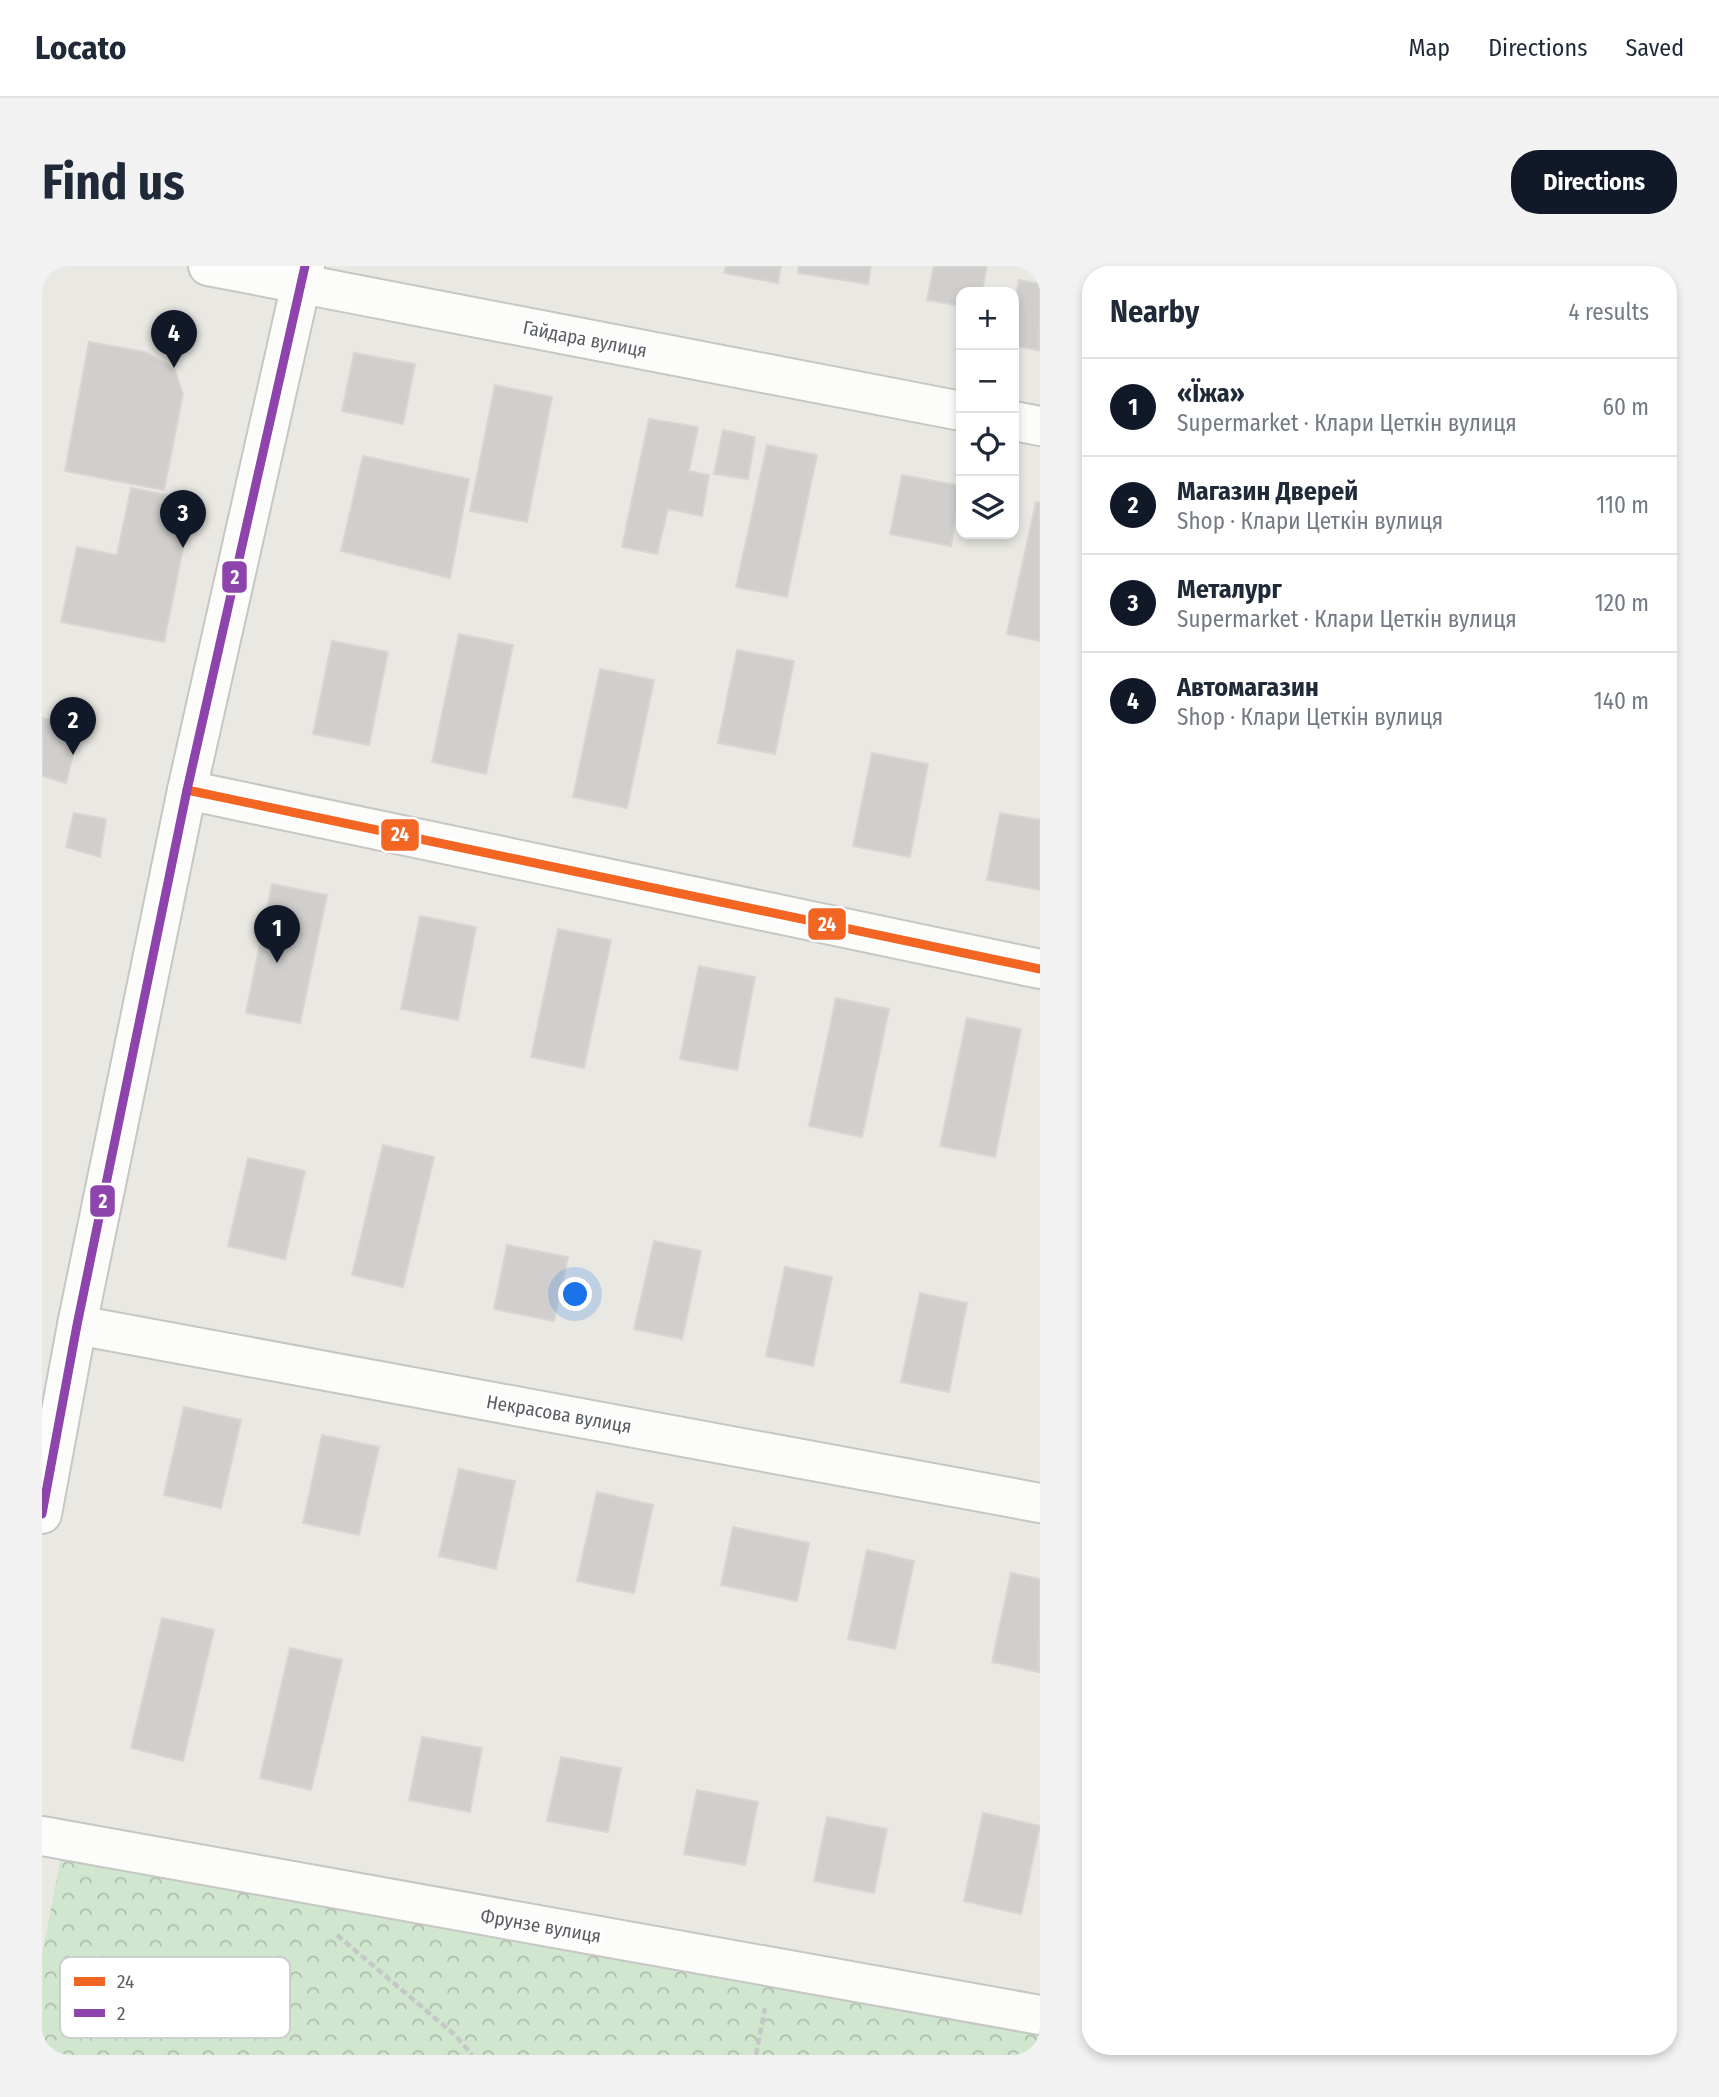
<!DOCTYPE html>
<html lang="en">
<head>
<meta charset="utf-8">
<style>
  :root { --surface:#fff; --page:#f2f2f3; --text:#1f2937; --muted:#747a83; --line:#e0e1e3; --accent:#111827 }
  body { margin:0; font-family:"Fira Sans Condensed",sans-serif; background:var(--page); color:var(--text) }
  .controls { position:absolute; right:21px; top:21px; display:grid; overflow:hidden; border-radius:14px; box-shadow:0 4px 10px #0003 }
  .controls button { width:63px; height:63px; display:grid; place-items:center; padding:0; border:0; border-bottom:2px solid var(--line); background:var(--surface); color:var(--text); font:35px sans-serif }
  .you { position:absolute; left:534px; top:1029px; width:24px; height:24px; margin:-18px; border:5px solid #fff; border-radius:50%; background:#1a73e8; box-shadow:0 0 0 10px #1a73e833 }
  .badge { display:grid; place-items:center; width:46px; height:46px; border-radius:50%; background:var(--accent); color:#fff; font-size:23px; font-weight:700 }
  .pin { position:absolute; translate:-50% -58px; filter:drop-shadow(0 2px 4px #0008) }
  .pin::after { content:''; position:absolute; top:37px; width:24px; height:21px; background:inherit; clip-path:polygon(0 0,100% 0,50% 100%) }
  .list { margin:0; padding:0; list-style:none }
  h2 { display:flex; justify-content:space-between; align-items:center; height:91px; margin:0; padding:0 28px; font-size:30px }
  h2 small { font-size:23px; font-weight:400; color:var(--muted) }
  .list li { display:grid; grid-template-columns:46px 1fr auto; gap:21px; align-items:center; box-sizing:border-box; height:98px; padding:0 28px; border-top:2px solid var(--line) }
  .list b { display:block; font-size:26px; white-space:nowrap }
  .list p { margin:0; font-size:23px; white-space:nowrap; color:var(--muted) }
  .list em { font-size:23px; font-style:normal; color:var(--muted) }
  .icon { flex:none; width:38px; height:38px; fill:none; stroke:currentColor; stroke-width:2; stroke-linecap:round; stroke-linejoin:round }
  .map { position:relative; flex:none; width:998px; height:1789px; overflow:hidden; border-radius:28px }
  header { display:flex; align-items:center; gap:42px; box-sizing:border-box; height:98px; padding:0 35px; background:var(--surface); border-bottom:2px solid var(--line) }
  header strong { font-size:33px }
  nav { display:flex; gap:38px; margin-inline-start:auto; font-size:24px }
  .intro { display:flex; align-items:center; justify-content:space-between; box-sizing:border-box; height:168px; padding:0 42px }
  h1 { margin:0; font-size:49px }
  .button { padding:18px 32px; border-radius:28px; background:var(--accent); color:#fff; font-size:24px; font-weight:700 }
  main { display:flex; gap:42px; padding:0 42px }
  aside { flex:1; background:var(--surface); border-radius:28px; box-shadow:0 4px 10px #0003 }
  .map>svg:first-child { display:block }
</style>
</head>
<body>
<header>
<strong>Locato</strong>
<nav><a>Map</a><a>Directions</a><a>Saved</a></nav>
</header>
<div class="intro"><h1>Find us</h1><a class="button">Directions</a></div>
<main>
<div class="map">
<svg width="998" height="1789" viewBox="0 0 998 1789">
  <defs>
    <pattern id="park-crowns" width="20" height="18" patternUnits="userSpaceOnUse" patternTransform="scale(1.75)"><rect width="20" height="18" fill="#d1e6ce"/><path d="M2 6a3 3 0 1 1 6 0M12 15a3 3 0 1 1 6 0" fill="none" stroke="#adbeab"/></pattern>
  </defs>
  <rect width="100%" height="100%" fill="#e9e8e3"/>
  <polygon fill="url(#park-crowns)" points="20,1585 998,1766 998,1789 0,1789 0,1689"/>
  <g fill="#d0cfcd" stroke="#d8d6d2" stroke-width="2">
    <polygon points="684,0 739,0 736,17 682,7"/>
    <polygon points="757,0 829,0 826,18 756,7"/>
    <polygon points="892,0 945,0 940,26 919,26 919,40 885,34"/>
    <polygon points="977,14 998,18 997,84 972,80 972,43"/>
    <polygon points="47,76 103,86 132,102 141,128 122,224 23,205"/>
    <polygon points="312,87 373,98 361,158 300,145"/>
    <polygon points="453,119 510,131 485,256 428,245"/>
    <polygon points="607,153 656,161 647,205 667,209 660,250 626,243 615,288 580,281"/>
    <polygon points="681,164 713,171 706,213 672,208"/>
    <polygon points="725,179 775,189 745,331 694,321"/>
    <polygon points="321,190 427,213 408,312 299,285"/>
    <polygon points="860,209 919,220 909,280 848,268"/>
    <polygon points="89,222 151,234 122,376 19,356 35,281 75,289"/>
    <polygon points="994,236 998,237 998,375 965,368"/>
    <polygon points="417,368 471,379 444,508 390,496"/>
    <polygon points="290,375 346,386 327,479 271,468"/>
    <polygon points="695,384 752,395 733,488 676,477"/>
    <polygon points="558,403 612,414 585,542 531,531"/>
    <polygon points="1,452 38,462 24,517 0,510"/>
    <polygon points="830,487 886,498 868,591 811,580"/>
    <polygon points="32,547 64,553 58,591 24,581"/>
    <polygon points="958,547 998,554 998,624 945,614"/>
    <polygon points="230,618 285,629 258,757 204,747"/>
    <polygon points="378,650 434,661 416,754 359,743"/>
    <polygon points="516,663 569,674 542,802 489,791"/>
    <polygon points="657,700 713,711 695,804 638,793"/>
    <polygon points="794,732 847,743 820,871 767,860"/>
    <polygon points="925,752 979,763 953,891 898,880"/>
    <polygon points="341,879 392,891 361,1021 310,1009"/>
    <polygon points="206,892 263,905 243,993 186,980"/>
    <polygon points="612,975 659,985 640,1073 592,1063"/>
    <polygon points="465,979 526,991 512,1055 452,1043"/>
    <polygon points="743,1001 790,1011 771,1100 724,1090"/>
    <polygon points="878,1027 925,1037 907,1126 859,1116"/>
    <polygon points="142,1141 199,1154 179,1242 122,1229"/>
    <polygon points="280,1169 337,1181 317,1269 261,1257"/>
    <polygon points="417,1203 473,1215 454,1303 397,1290"/>
    <polygon points="555,1226 611,1239 592,1327 535,1315"/>
    <polygon points="691,1261 767,1277 755,1335 679,1319"/>
    <polygon points="825,1284 872,1295 853,1383 806,1373"/>
    <polygon points="969,1307 998,1313 997,1406 950,1396"/>
    <polygon points="120,1352 172,1364 141,1495 89,1482"/>
    <polygon points="248,1382 300,1394 269,1524 218,1512"/>
    <polygon points="380,1471 440,1482 428,1546 367,1534"/>
    <polygon points="519,1491 579,1502 566,1566 505,1555"/>
    <polygon points="655,1524 716,1536 703,1599 642,1588"/>
    <polygon points="941,1547 998,1560 979,1648 922,1635"/>
    <polygon points="785,1551 845,1563 832,1627 772,1615"/>
  </g>
  <g fill="none" stroke-linecap="round" stroke-linejoin="round">
    <defs>
      <g id="minor">
        <polyline points="166,0 260,18"/>
        <polyline points="145,524 998,703"/>
        <polyline points="35,1059 998,1237"/>
        <polyline points="0,1570 998,1749"/>
      </g>
      <g id="tertiary">
        <polyline points="260,18 919,145"/>
        <polyline points="972,155 998,160"/>
        <polyline points="0,1248 35,1059 145,524 263,0"/>
      </g>
    </defs>
    <use href="#minor" stroke="#c6c6c5" stroke-width="42"/>
    <use href="#tertiary" stroke="#c6c6c5" stroke-width="42"/>
    <g stroke="#c4c9c6" stroke-width="4.5" stroke-dasharray="7 3.5" stroke-linecap="butt">
      <polyline points="295,1669 413,1769 430,1789"/>
      <polyline points="714,1789 723,1742"/>
    </g>
    <use href="#minor" stroke="#fcfcfb" stroke-width="38"/>
    <use href="#tertiary" stroke="#fcfcfb" stroke-width="38"/>
    <defs>
      <polyline id="bus-1" points="145,524 998,703"/>
      <polyline id="bus-2" points="0,1248 35,1059 145,524 263,0"/>
    </defs>
    <use href="#bus-1" stroke="#fff" stroke-width="14"/>
    <use href="#bus-2" stroke="#fff" stroke-width="14"/>
    <use href="#bus-1" stroke="#f26522" stroke-width="9"/>
    <use href="#bus-2" stroke="#8e44ad" stroke-width="9"/>
  </g>
  <g text-anchor="middle" dominant-baseline="central" stroke-width="5" stroke-linejoin="round" paint-order="stroke">
    <g font-size="19" fill="#595d61" stroke="#fff">
      <text transform="translate(543 73) rotate(11)">Гайдара вулиця</text>
      <text transform="translate(517 1148) rotate(10)">Некрасова вулиця</text>
      <text transform="translate(499 1660) rotate(10)">Фрунзе вулиця</text>
    </g>
  </g>
  <rect x="18" y="1691" width="230" height="81" rx="10" fill="#fff" stroke="#cdced0" stroke-width="2"/>
  <rect x="32" y="1711" width="31" height="9" fill="#f26522"/>
  <rect x="32" y="1743" width="31" height="8" fill="#8e44ad"/>
  <g font-size="19" fill="#595d61">
    <text x="75" y="1722">24</text>
    <text x="75" y="1754">2</text>
  </g>
  <g stroke="#fff" stroke-width="2.5">
    <rect x="179" y="294" width="27" height="34" rx="7" fill="#8e44ad"/>
    <rect x="338" y="552" width="40" height="34" rx="7" fill="#f26522"/>
    <rect x="765" y="641" width="40" height="34" rx="7" fill="#f26522"/>
    <rect x="47" y="918" width="27" height="34" rx="7" fill="#8e44ad"/>
  </g>
  <g font-size="19" text-anchor="middle" font-weight="bold" fill="#fff">
    <text x="193" y="318">2</text>
    <text x="358" y="575">24</text>
    <text x="785" y="665">24</text>
    <text x="61" y="942">2</text>
  </g>
</svg>
<div class="controls">
<button>+</button>
<button>−</button>
<button><svg class="icon" aria-label="locate" viewBox="0 0 24 24"><circle cx="12" cy="12" r="6"/><path d="M12 2v4M12 18v4M2 12h4M18 12h4"/></svg></button>
<button><svg class="icon" aria-label="layers" viewBox="0 0 24 24"><path d="M12 4l9 5-9 5-9-5zM3 14l9 5 9-5"/></svg></button>
</div>
<div class="you"></div>
<div class="pin badge" style="left:235px;top:697px">1</div>
<div class="pin badge" style="left:31px;top:489px">2</div>
<div class="pin badge" style="left:141px;top:282px">3</div>
<div class="pin badge" style="left:132px;top:102px">4</div>
</div>
<aside>
<h2>Nearby<small>4 results</small></h2>
<ul class="list">
<li><span class="badge">1</span><div><b>«Їжа»</b><p>Supermarket · Клари Цеткін вулиця</p></div><em>60 m</em></li>
<li><span class="badge">2</span><div><b>Магазин Дверей</b><p>Shop · Клари Цеткін вулиця</p></div><em>110 m</em></li>
<li><span class="badge">3</span><div><b>Металург</b><p>Supermarket · Клари Цеткін вулиця</p></div><em>120 m</em></li>
<li><span class="badge">4</span><div><b>Автомагазин</b><p>Shop · Клари Цеткін вулиця</p></div><em>140 m</em></li>
</ul>
</aside>
</main>
</body>
</html>
